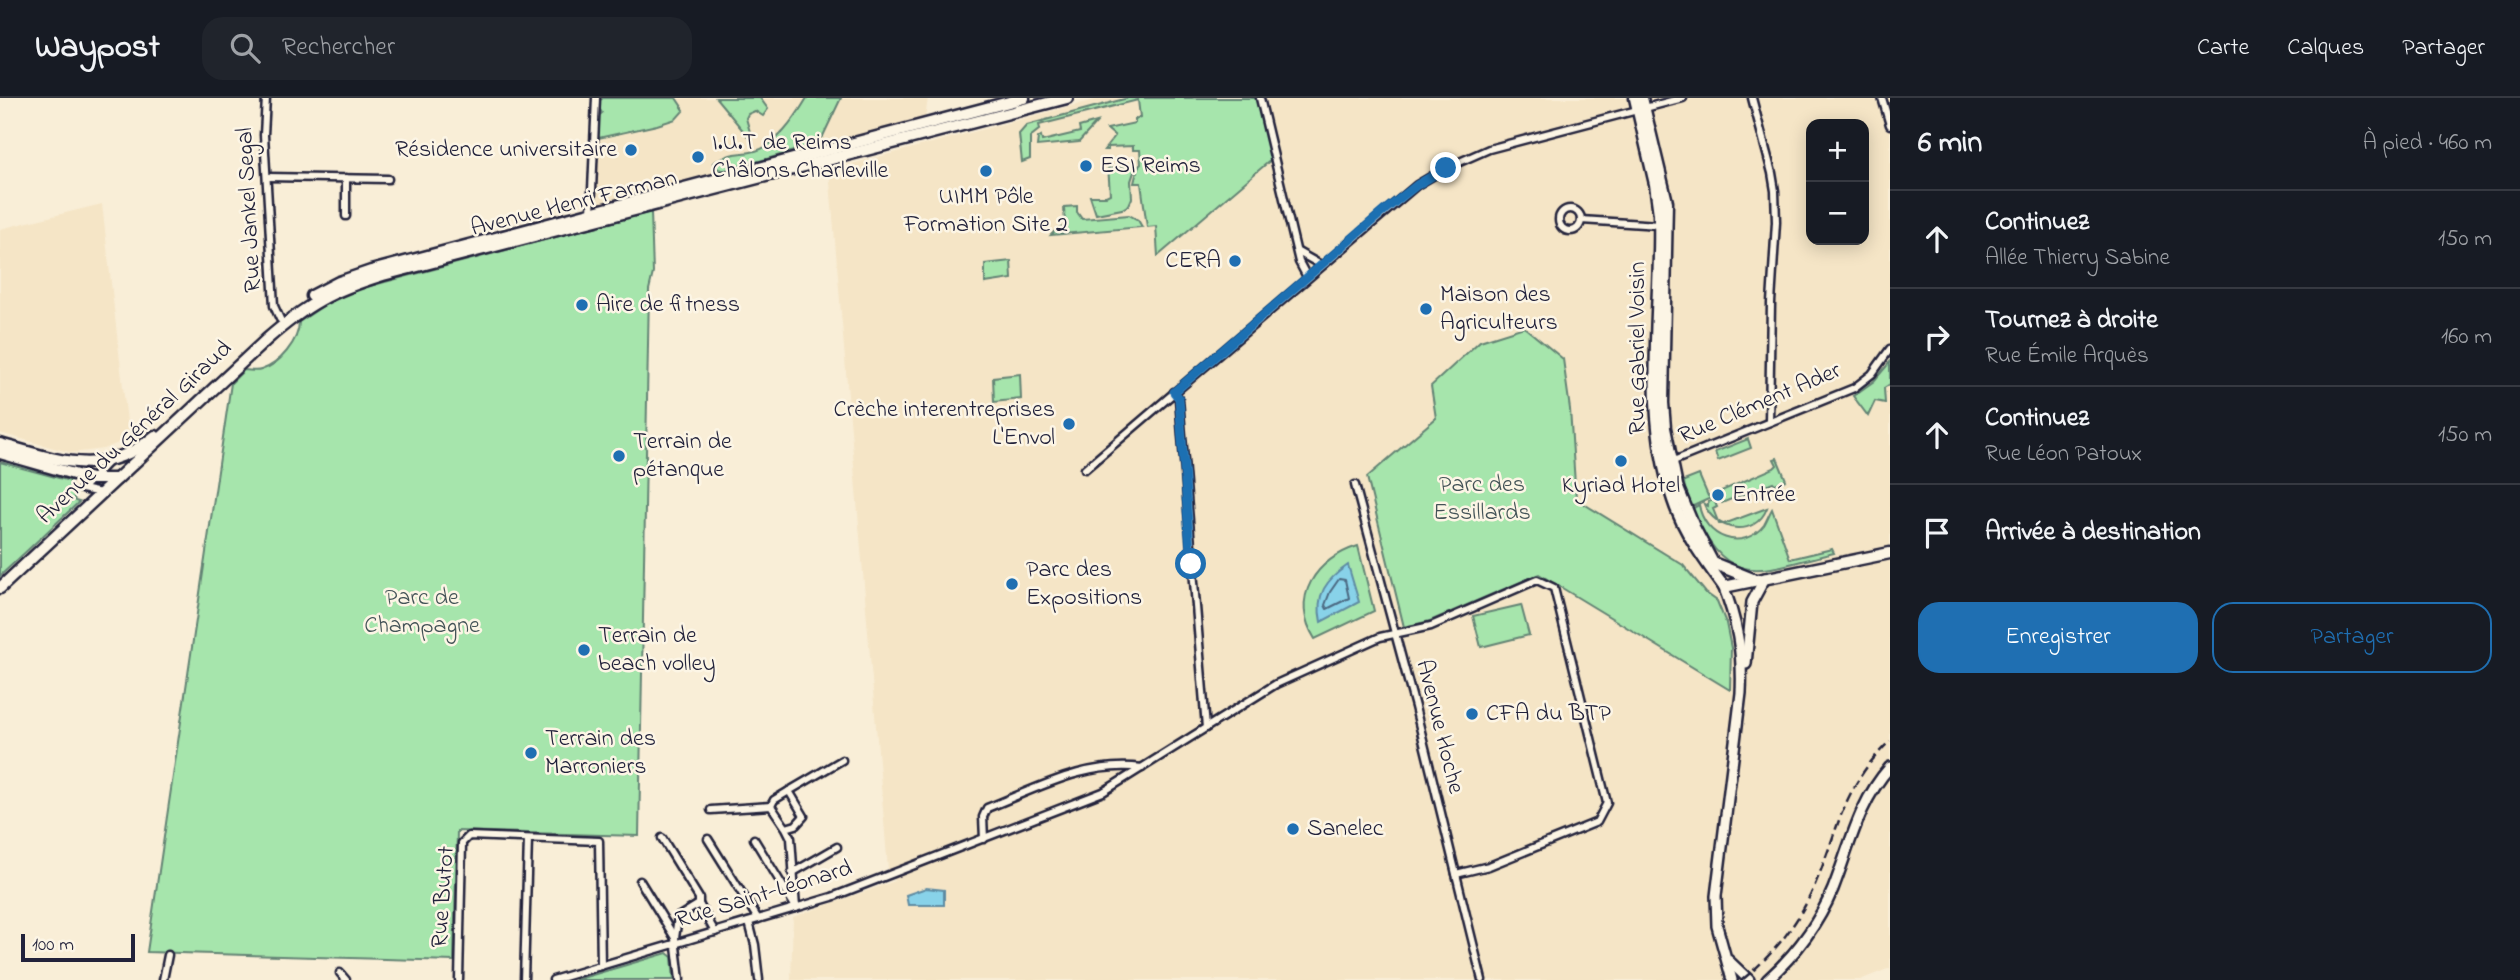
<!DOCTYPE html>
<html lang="fr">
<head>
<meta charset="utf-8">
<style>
  :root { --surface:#171b24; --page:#20242c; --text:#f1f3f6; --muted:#9ea1a6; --line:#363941; --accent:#1f6fb2 }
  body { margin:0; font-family:"Indie Flower",sans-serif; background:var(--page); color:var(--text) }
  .controls { position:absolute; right:21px; top:21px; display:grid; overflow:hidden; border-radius:14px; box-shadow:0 4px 18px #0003 }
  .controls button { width:63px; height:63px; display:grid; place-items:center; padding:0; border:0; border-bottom:2px solid var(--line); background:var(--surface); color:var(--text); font:35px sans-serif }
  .scale { position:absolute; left:21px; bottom:18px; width:114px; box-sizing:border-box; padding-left:7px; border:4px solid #22223b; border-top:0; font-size:19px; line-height:24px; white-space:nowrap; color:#22223b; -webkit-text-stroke:5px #fcf5e5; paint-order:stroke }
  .stop { position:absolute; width:21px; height:21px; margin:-16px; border:5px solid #1f6fb2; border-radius:50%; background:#fff }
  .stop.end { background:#1f6fb2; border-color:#fff; box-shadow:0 2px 7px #0008 }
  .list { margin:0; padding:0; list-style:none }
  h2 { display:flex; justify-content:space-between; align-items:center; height:91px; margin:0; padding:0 28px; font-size:30px }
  h2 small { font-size:23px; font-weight:400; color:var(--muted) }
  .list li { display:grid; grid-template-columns:46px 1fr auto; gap:21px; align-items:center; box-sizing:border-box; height:98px; padding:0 28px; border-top:2px solid var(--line) }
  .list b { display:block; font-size:26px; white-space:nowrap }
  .list p { margin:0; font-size:23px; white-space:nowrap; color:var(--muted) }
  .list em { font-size:23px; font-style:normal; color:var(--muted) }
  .actions { display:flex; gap:14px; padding:21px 28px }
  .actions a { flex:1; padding:16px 0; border:2px solid var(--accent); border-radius:21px; text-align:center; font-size:24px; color:var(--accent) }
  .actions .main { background:var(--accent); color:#fff }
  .icon { flex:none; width:38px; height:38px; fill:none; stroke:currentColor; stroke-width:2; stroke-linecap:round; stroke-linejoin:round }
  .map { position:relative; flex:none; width:1890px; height:882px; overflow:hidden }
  header { display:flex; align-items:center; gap:42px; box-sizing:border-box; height:98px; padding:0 35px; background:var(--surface); border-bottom:2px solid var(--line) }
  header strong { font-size:33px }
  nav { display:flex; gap:38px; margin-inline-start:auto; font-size:24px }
  .search { width:490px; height:63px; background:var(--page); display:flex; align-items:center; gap:18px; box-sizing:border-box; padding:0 24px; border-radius:21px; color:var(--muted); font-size:26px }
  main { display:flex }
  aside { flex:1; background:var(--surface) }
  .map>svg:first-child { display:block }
</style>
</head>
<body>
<header>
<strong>Waypost</strong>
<div class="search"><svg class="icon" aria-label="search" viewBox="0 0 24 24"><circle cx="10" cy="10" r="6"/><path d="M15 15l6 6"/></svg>Rechercher</div>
<nav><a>Carte</a><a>Calques</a><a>Partager</a></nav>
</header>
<main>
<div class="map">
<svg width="1890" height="882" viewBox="0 0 1890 882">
  <rect width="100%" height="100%" fill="#f9eed7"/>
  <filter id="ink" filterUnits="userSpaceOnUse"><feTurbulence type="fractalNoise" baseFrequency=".0143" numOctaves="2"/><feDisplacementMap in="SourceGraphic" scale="14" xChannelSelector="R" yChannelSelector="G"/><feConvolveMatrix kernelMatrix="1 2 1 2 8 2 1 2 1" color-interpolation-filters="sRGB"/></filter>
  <g filter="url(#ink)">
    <g fill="#f5e5c6" fill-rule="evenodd">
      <polygon points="596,0 928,0 925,21 921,28 591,115"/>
      <path d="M1102 0H1890V870L1860 882H791L793 819 895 783 888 771 829 72ZM1811 26H1864V142H1811ZM1563 261 1570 311 1576 401 1683 467 1706 495 1717 503 1726 525 1731 550 1732 570 1729 592 1539 476 1430 523 1404 529 1367 379 1436 320Z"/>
      <polygon points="102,106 129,341 103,351 72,355 0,335 0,131"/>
    </g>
    <g fill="#a6e5ac" stroke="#648474" stroke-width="2">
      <polygon points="603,0 676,0 684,12 676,21 657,27 594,41 596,20 602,15 596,5"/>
      <polygon points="716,0 760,0 768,11 763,18 755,13 748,16 746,20 752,41 750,41"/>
      <path d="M807 0H841L823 38 807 49 726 73 718 71 713 65C725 56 737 56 751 54 776 50 795 20 807 0Z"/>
      <polygon points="1128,0 1256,0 1272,61 1158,158 1156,128 1147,129 1141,85 1134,85 1138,69 1141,66 1140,52 1133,52 1133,48 1108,49 1108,52 1104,52 1115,38 1107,31 1135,25 1135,21 1140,19 1138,2 1039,27 1040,31 1030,39 1030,61 1022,64 1019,36 1027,27"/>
      <polygon points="1097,24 1079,44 1037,48 1038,40 1041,38 1042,43 1080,34 1079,29"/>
      <polygon points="1108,68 1110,71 1136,68 1131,83 1132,100 1129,107 1122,111 1096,116 1090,98 1106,98 1110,96"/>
      <polygon points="1077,108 1077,114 1082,121 1129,117 1138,122 1142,129 1051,137 1058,130 1065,129 1064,109"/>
      <path d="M651 114 653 175 649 192 639 738 457 733 454 863 147 854 231 285 244 272C249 272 256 274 261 272 279 267 299 243 299 224L335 200 362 190Z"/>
      <polygon points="1011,163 1012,181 985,185 985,166"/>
      <polygon points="1524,229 1563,261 1570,311 1576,401 1683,467 1706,495 1717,503 1726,525 1731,550 1730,592 1539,476 1430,523 1404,529 1367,379 1436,320 1431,288 1480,243"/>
      <polygon points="1890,264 1890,286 1884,290 1885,305 1875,303 1868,318 1853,298 1874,283"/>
      <polygon points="1020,276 1021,301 994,304 993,279"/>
      <polygon points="1748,341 1751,350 1718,363 1715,354"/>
      <polygon points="1777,360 1786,382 1775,386 1773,384 1722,405 1719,394 1774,370 1777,367 1774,361"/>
      <polygon points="0,364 70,383 75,403 79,404 0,478"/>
      <polygon points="1699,377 1708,398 1712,397 1713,399 1691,409 1685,394 1684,383"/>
      <path d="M1714 402 1717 409 1713 411 1719 426H1724L1767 410C1755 441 1715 433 1704 406L1708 408V404Z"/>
      <path d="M1699 407C1704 439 1742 455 1764 427 1767 422 1769 416 1772 411L1790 461 1832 451 1834 455C1761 472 1728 495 1692 411Z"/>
      <path d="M1358 448 1374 513 1315 541C1289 499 1316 461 1358 448Z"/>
      <polygon points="1521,507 1529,537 1481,549 1473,518"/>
      <polygon points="667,855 672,859 674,882 575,882"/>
    </g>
    <g fill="#88d2e9" stroke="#5f8ca3" stroke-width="2">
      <path d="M1348 467 1359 504 1321 524C1315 496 1326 482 1348 467Z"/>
      <polygon points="926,790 944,792 944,807 908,807 906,797"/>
    </g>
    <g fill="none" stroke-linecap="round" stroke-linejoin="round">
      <polygon stroke="#4b6881" stroke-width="2" points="1339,481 1345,482 1349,500 1327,511 1325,507 1330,494"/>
      <defs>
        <g id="street">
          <polyline points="266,0 264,37 274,208 280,221"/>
          <polyline points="1260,0 1299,164 1307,179"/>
          <polyline points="1752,0 1772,75 1775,93 1776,124 1771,205 1769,324"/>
          <polyline points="1882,0 1890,27"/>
          <polyline points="267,79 388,81"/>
          <circle cx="1570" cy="122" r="11"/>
          <polyline points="591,115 596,0"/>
          <polyline points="346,118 346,80"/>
          <polyline points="1581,122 1659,127"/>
          <polyline points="1298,154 1321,167"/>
          <polyline points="1174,294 1179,301 1206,630"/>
          <polyline points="1671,364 1854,290 1872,276 1890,251"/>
          <polyline points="1085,371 1417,87 1446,70 1489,51 1683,0"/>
          <polyline points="1355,387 1415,609 1482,882"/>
          <polyline points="82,391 108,364"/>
          <polyline points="82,391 101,395"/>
          <polyline points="789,693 842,662"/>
          <polyline points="711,712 771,708"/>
          <polyline points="786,730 771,708 774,702 789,693 804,718 796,727 786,730 791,740 796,810"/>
          <polyline points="662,740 699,800 699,806"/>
          <polyline points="708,741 758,821"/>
          <polyline points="754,741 795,808"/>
          <path d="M984 741 983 719 987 710C1036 691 1087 662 1142 670"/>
          <polyline points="792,775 837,749"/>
          <polyline points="640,783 675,840"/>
          <polyline points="749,824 755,847 759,882"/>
          <polyline points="340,875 346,882"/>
          <polyline points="163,882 168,857"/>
          <polyline points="459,882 462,745 469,738 599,743 601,868"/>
          <polyline points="524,882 528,741"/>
          <polyline points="553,882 832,799 1103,694 1276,586 1380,539 1431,528 1537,482 1554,490 1607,705 1597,724 1489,768 1456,776"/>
          <polyline points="680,882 675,840 678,819 699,806 715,834"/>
        </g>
        <g id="secondary">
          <path d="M1722 485C1737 522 1743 555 1741 595L1716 798 1717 828 1732 882"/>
          <polyline points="1746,566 1752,504 1765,480"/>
          <polyline points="1728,862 1749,882"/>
          <path d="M1767 882C1796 856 1818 827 1833 791 1850 748 1858 705 1890 669"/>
        </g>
        <g id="primary">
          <path d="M1635 0 1655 86 1659 116C1662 211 1642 310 1673 402 1683 433 1705 463 1724 489L1890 455"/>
          <polyline points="1642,0 1667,104 1663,305 1665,330 1677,388 1694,429 1713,465 1755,482"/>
          <polyline points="312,198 339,184 371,173 1024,0"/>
          <path d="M0 346C58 362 102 382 155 338"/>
          <polyline points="0,355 91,381 117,381"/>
          <path d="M0 490 266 242C307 206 331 193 383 177L1067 0"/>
        </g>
      </defs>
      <use href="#street" stroke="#22223b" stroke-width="11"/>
      <use href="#secondary" stroke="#22223b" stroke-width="14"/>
      <use href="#primary" stroke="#22223b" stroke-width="15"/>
      <use href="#street" stroke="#fcf5e5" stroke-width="6"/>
      <use href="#secondary" stroke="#fcf5e5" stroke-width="9"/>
      <use href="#primary" stroke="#fcf5e5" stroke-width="10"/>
      <path stroke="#22223b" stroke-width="2.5" stroke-dasharray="10 5" stroke-linecap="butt" d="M1742 882C1773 857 1798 826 1814 789 1839 732 1841 690 1890 643"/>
    </g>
  </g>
  <g fill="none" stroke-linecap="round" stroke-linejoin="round" filter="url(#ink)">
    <polyline stroke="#1f6fb2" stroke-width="9" points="1191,466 1179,300 1174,294 1385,112 1417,87 1446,70"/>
  </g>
  <g fill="#1f6fb2" stroke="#fcf5e5" stroke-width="2.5">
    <circle cx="631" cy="52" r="7"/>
    <circle cx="698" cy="59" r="7"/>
    <circle cx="1086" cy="68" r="7"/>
    <circle cx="986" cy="73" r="7"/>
    <circle cx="1235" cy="163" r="7"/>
    <circle cx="582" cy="207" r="7"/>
    <circle cx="1426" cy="211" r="7"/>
    <circle cx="1069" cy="326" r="7"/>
    <circle cx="619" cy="358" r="7"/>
    <circle cx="1621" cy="363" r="7"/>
    <circle cx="1718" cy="397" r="7"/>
    <circle cx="1012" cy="486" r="7"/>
    <circle cx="584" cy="552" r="7"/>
    <circle cx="1472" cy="616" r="7"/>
    <circle cx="531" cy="655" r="7"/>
    <circle cx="1293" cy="731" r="7"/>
  </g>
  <g text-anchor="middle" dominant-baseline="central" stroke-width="5" stroke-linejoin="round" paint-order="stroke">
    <g font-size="24" fill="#22223b" stroke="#fcf5e5" text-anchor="start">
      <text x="712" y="45">I.U.T de Reims<tspan x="712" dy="28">Châlons Charleville</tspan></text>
      <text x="617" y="52" text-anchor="end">Résidence universitaire</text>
      <text x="1100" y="68">ESI Reims</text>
      <text x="986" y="99" text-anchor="middle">UIMM Pôle<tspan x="986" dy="28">Formation Site 2</tspan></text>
      <text x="1221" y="163" text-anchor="end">CERA</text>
      <text x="1440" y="197">Maison des<tspan x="1440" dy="28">Agriculteurs</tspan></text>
      <text x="596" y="207">Aire de fitness</text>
      <text x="1055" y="312" text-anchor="end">Crèche interentreprises<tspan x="1055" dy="28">L'Envol</tspan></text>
      <text x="633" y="344">Terrain de<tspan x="633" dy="28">pétanque</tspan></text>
      <text x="1621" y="388" text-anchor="middle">Kyriad Hotel</text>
      <text x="1732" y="397">Entrée</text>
      <text x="1026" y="472">Parc des<tspan x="1026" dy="28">Expositions</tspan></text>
      <text x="598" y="538">Terrain de<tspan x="598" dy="28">beach volley</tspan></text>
      <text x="1486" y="616">CFA du BTP</text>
      <text x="545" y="641">Terrain des<tspan x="545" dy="28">Marroniers</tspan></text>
      <text x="1307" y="731">Sanelec</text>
    </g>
    <g font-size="24" fill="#22223b" stroke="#fcf5e5">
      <text transform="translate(574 106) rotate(-14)">Avenue Henri Farman</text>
      <text transform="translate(250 112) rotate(-93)">Rue Jankel Segal</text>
      <text transform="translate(1638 250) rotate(-90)">Rue Gabriel Voisin</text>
      <text transform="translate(1760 306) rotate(-23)">Rue Clément Ader</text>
      <text transform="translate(135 335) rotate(-43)">Avenue du Général Giraud</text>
      <text transform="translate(1439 629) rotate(76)">Avenue Hoche</text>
      <text transform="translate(764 797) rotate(-17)">Rue Saint-Léonard</text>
      <text transform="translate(444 799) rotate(-86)">Rue Butot</text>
    </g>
    <g font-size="24" fill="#435357" stroke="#fcf5e5">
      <text x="1482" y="387">Parc des<tspan x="1482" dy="28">Essillards</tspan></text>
      <text x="422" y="500">Parc de<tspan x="422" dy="28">Champagne</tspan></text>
    </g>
  </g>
</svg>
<div class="controls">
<button>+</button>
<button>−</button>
</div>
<div class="scale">100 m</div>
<div class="stop" style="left:1191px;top:466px"></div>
<div class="stop end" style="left:1446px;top:70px"></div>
</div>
<aside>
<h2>6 min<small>À pied · 460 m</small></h2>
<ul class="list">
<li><svg class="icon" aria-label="ahead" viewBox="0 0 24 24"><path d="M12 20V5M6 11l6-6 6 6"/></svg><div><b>Continuez</b><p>Allée Thierry Sabine</p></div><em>150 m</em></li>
<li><svg class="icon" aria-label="right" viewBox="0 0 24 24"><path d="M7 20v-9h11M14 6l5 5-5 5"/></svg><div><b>Tournez à droite</b><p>Rue Émile Arquès</p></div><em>160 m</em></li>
<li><svg class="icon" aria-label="ahead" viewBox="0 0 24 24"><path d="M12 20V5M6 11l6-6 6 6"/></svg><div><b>Continuez</b><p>Rue Léon Patoux</p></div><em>150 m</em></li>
<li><svg class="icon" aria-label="arrive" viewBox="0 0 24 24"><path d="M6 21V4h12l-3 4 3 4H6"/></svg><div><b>Arrivée à destination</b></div></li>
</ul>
<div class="actions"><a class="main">Enregistrer</a><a>Partager</a></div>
</aside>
</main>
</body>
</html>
